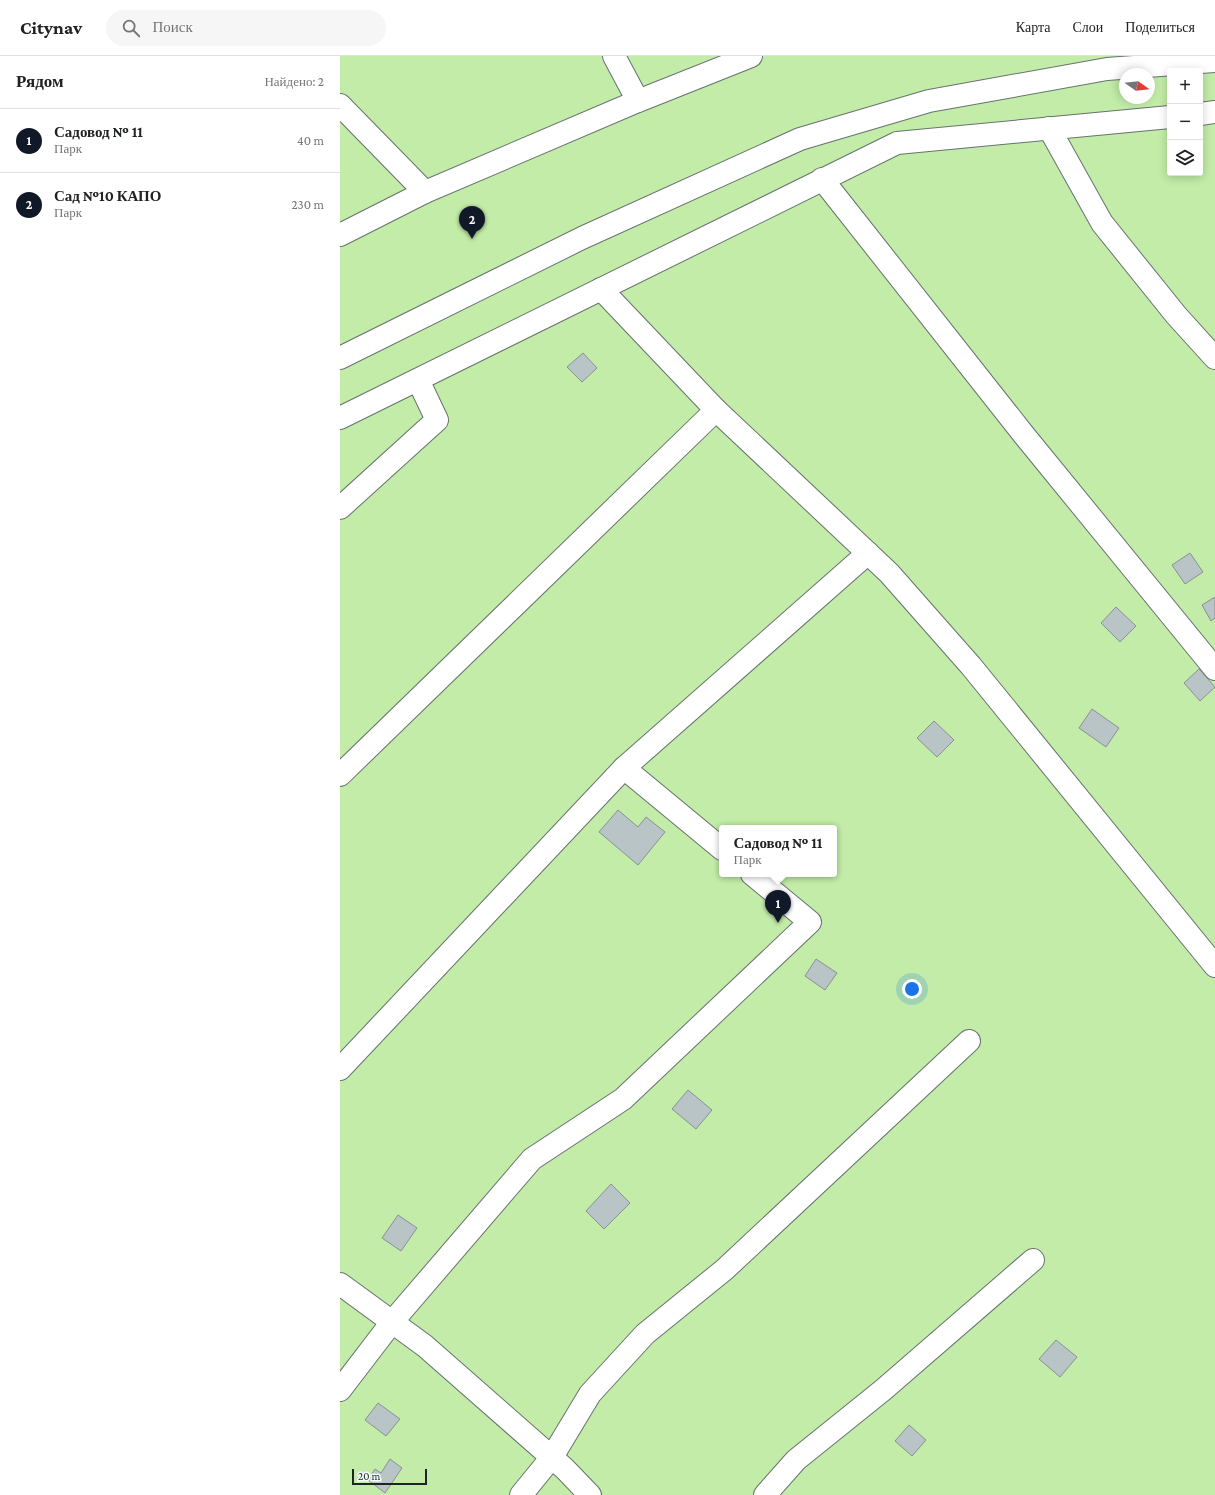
<!DOCTYPE html>
<html lang="ru">
<head>
<meta charset="utf-8">
<style>
  :root { --surface:#fff; --page:#f6f6f6; --text:#202124; --muted:#757577; --line:#e0e0e0; --accent:#111827 }
  body { margin:0; font-family:"Crimson Pro",serif; background:var(--page); color:var(--text) }
  .controls { position:absolute; right:12px; top:12px; display:grid; overflow:hidden; border-radius:4px; box-shadow:0 2px 10px #0003 }
  .controls button { width:36px; height:36px; display:grid; place-items:center; padding:0; border:0; border-bottom:1px solid var(--line); background:var(--surface); color:var(--text); font:20px sans-serif }
  .compass { position:absolute; left:779px; top:12px; width:36px; height:36px; border-radius:50%; background:var(--surface); box-shadow:0 2px 10px #0003; rotate:104deg }
  .scale { position:absolute; left:12px; bottom:10px; width:75px; box-sizing:border-box; padding-left:4px; border:2px solid #202423; border-top:0; font-size:11px; line-height:14px; white-space:nowrap; color:#202423; -webkit-text-stroke:3px #f1fefa; paint-order:stroke }
  .you { position:absolute; left:572px; top:933px; width:14px; height:14px; margin:-10px; border:3px solid #fff; border-radius:50%; background:#1a73e8; box-shadow:0 0 0 6px #1a73e833 }
  .badge { display:grid; place-items:center; width:26px; height:26px; border-radius:50%; background:var(--accent); color:#fff; font-size:13px; font-weight:700 }
  .pin { position:absolute; translate:-50% -33px; filter:drop-shadow(0 1px 2px #0008) }
  .pin::after { content:''; position:absolute; top:21px; width:14px; height:12px; background:inherit; clip-path:polygon(0 0,100% 0,50% 100%) }
  .popup { position:absolute; left:379px; top:769px; width:118px; height:52px; box-sizing:border-box; display:grid; place-content:center; border-radius:4px; background:var(--surface); filter:drop-shadow(0 1px 3px #0005); font-size:13px; white-space:nowrap; color:var(--muted) }
  .popup b { font-size:15px; color:var(--text) }
  .popup::after { content:''; position:absolute; left:50%; top:100%; margin-left:-8px; border:8px solid transparent; border-top-color:var(--surface) }
  .list { margin:0; padding:0; list-style:none }
  h2 { display:flex; justify-content:space-between; align-items:center; height:52px; margin:0; padding:0 16px; font-size:17px }
  h2 small { font-size:13px; font-weight:400; color:var(--muted) }
  .list li { display:grid; grid-template-columns:26px 1fr auto; gap:12px; align-items:center; box-sizing:border-box; height:64px; padding:0 16px; border-top:1px solid var(--line) }
  .list b { display:block; font-size:15px; white-space:nowrap }
  .list p { margin:0; font-size:13px; white-space:nowrap; color:var(--muted) }
  .list em { font-size:13px; font-style:normal; color:var(--muted) }
  .icon { flex:none; width:22px; height:22px; fill:none; stroke:currentColor; stroke-width:2; stroke-linecap:round; stroke-linejoin:round }
  .map { position:relative; flex:none; width:875px; height:1439px; overflow:hidden }
  header { display:flex; align-items:center; gap:24px; box-sizing:border-box; height:56px; padding:0 20px; background:var(--surface); border-bottom:1px solid var(--line) }
  header strong { font-size:19px }
  nav { display:flex; gap:22px; margin-inline-start:auto; font-size:14px }
  .search { width:280px; height:36px; background:var(--page); display:flex; align-items:center; gap:10px; box-sizing:border-box; padding:0 14px; border-radius:22px; color:var(--muted); font-size:15px }
  main { display:flex }
  aside { flex:1; background:var(--surface) }
  .map>svg:first-child { display:block }
</style>
</head>
<body>
<header>
<strong>Citynav</strong>
<div class="search"><svg class="icon" aria-label="search" viewBox="0 0 24 24"><circle cx="10" cy="10" r="6"/><path d="M15 15l6 6"/></svg>Поиск</div>
<nav><a>Карта</a><a>Слои</a><a>Поделиться</a></nav>
</header>
<main>
<aside>
<h2>Рядом<small>Найдено: 2</small></h2>
<ul class="list">
<li><span class="badge">1</span><div><b>Садовод № 11</b><p>Парк</p></div><em>40 m</em></li>
<li><span class="badge">2</span><div><b>Сад №10 КАПО</b><p>Парк</p></div><em>230 m</em></li>
</ul>
</aside>
<div class="map">
<svg width="875" height="1439" viewBox="0 0 875 1439">
  <rect width="100%" height="100%" fill="#e4f0ed"/>
  <path fill="#c2eca7" fill-rule="evenodd" d="M0 0H875V1439H0ZM830 15H860V117H830ZM785 18H809V42H785ZM382 772H494V818H382Z"/>
  <g fill="#b8c4c5" stroke="#879293">
    <polygon points="243,297 257,312 242,326 227,311"/>
    <polygon points="850,497 863,516 845,528 832,509"/>
    <polygon points="875,541 875,562 871,565 862,549"/>
    <polygon points="776,551 796,570 780,586 761,567"/>
    <polygon points="859,613 875,631 860,645 844,627"/>
    <polygon points="752,653 779,672 766,691 739,672"/>
    <polygon points="594,665 614,684 597,701 577,682"/>
    <polygon points="278,754 298,771 306,761 325,776 298,809 259,776"/>
    <polygon points="476,903 497,917 485,934 465,920"/>
    <polygon points="348,1034 372,1054 356,1073 332,1053"/>
    <polygon points="271,1128 290,1147 264,1173 246,1155"/>
    <polygon points="58,1159 77,1172 61,1195 42,1182"/>
    <polygon points="716,1284 737,1301 720,1321 699,1303"/>
    <polygon points="38,1347 60,1363 46,1380 25,1364"/>
    <polygon points="569,1369 586,1384 572,1400 555,1385"/>
    <polygon points="50,1403 62,1412 45,1437 28,1424 35,1413 41,1417"/>
  </g>
  <g fill="none" stroke-linecap="round" stroke-linejoin="round">
    <defs>
      <g id="minor">
        <polyline points="274,0 298,45"/>
        <polyline points="0,49 85,136"/>
        <polyline points="860,58 875,56"/>
        <polyline points="709,72 762,167 836,259 875,302"/>
        <polyline points="482,123 684,379 875,613"/>
        <polyline points="0,179 85,136 298,45 411,0"/>
        <polyline points="261,233 376,354 549,517 631,610 875,910"/>
        <polyline points="0,302 242,182 460,83 589,45 767,13 875,5"/>
        <polyline points="0,362 557,87 830,61"/>
        <polyline points="0,452 97,364 78,324"/>
        <polyline points="284,712 382,793"/>
        <polyline points="0,719 376,354"/>
        <polyline points="0,1013 284,712 528,497"/>
        <polyline points="0,1228 85,1290 225,1413 250,1439"/>
        <polyline points="0,1334 52,1266 192,1103 283,1043 470,866 412,818"/>
        <polyline points="181,1439 212,1401 250,1338 305,1278 384,1214 629,985"/>
        <polyline points="425,1439 456,1404 543,1334 693,1204"/>
      </g>
    </defs>
    <use href="#minor" stroke="#67726f" stroke-width="24"/>
    <use href="#minor" stroke="#fff" stroke-width="22"/>
  </g>
</svg>
<div class="controls">
<button>+</button>
<button>−</button>
<button><svg class="icon" aria-label="layers" viewBox="0 0 24 24"><path d="M12 4l9 5-9 5-9-5zM3 14l9 5 9-5"/></svg></button>
</div>
<svg class="compass" viewBox="-18 -18 36 36"><path d="M0-13l5 13h-10z" fill="#e53935"/><path d="M0 13l5-13h-10z" fill="#757577"/></svg>
<div class="scale">20 m</div>
<div class="you"></div>
<div class="pin badge" style="left:438px;top:867px">1</div>
<div class="popup"><b>Садовод № 11</b>Парк</div>
<div class="pin badge" style="left:132px;top:183px">2</div>
</div>
</main>
</body>
</html>
